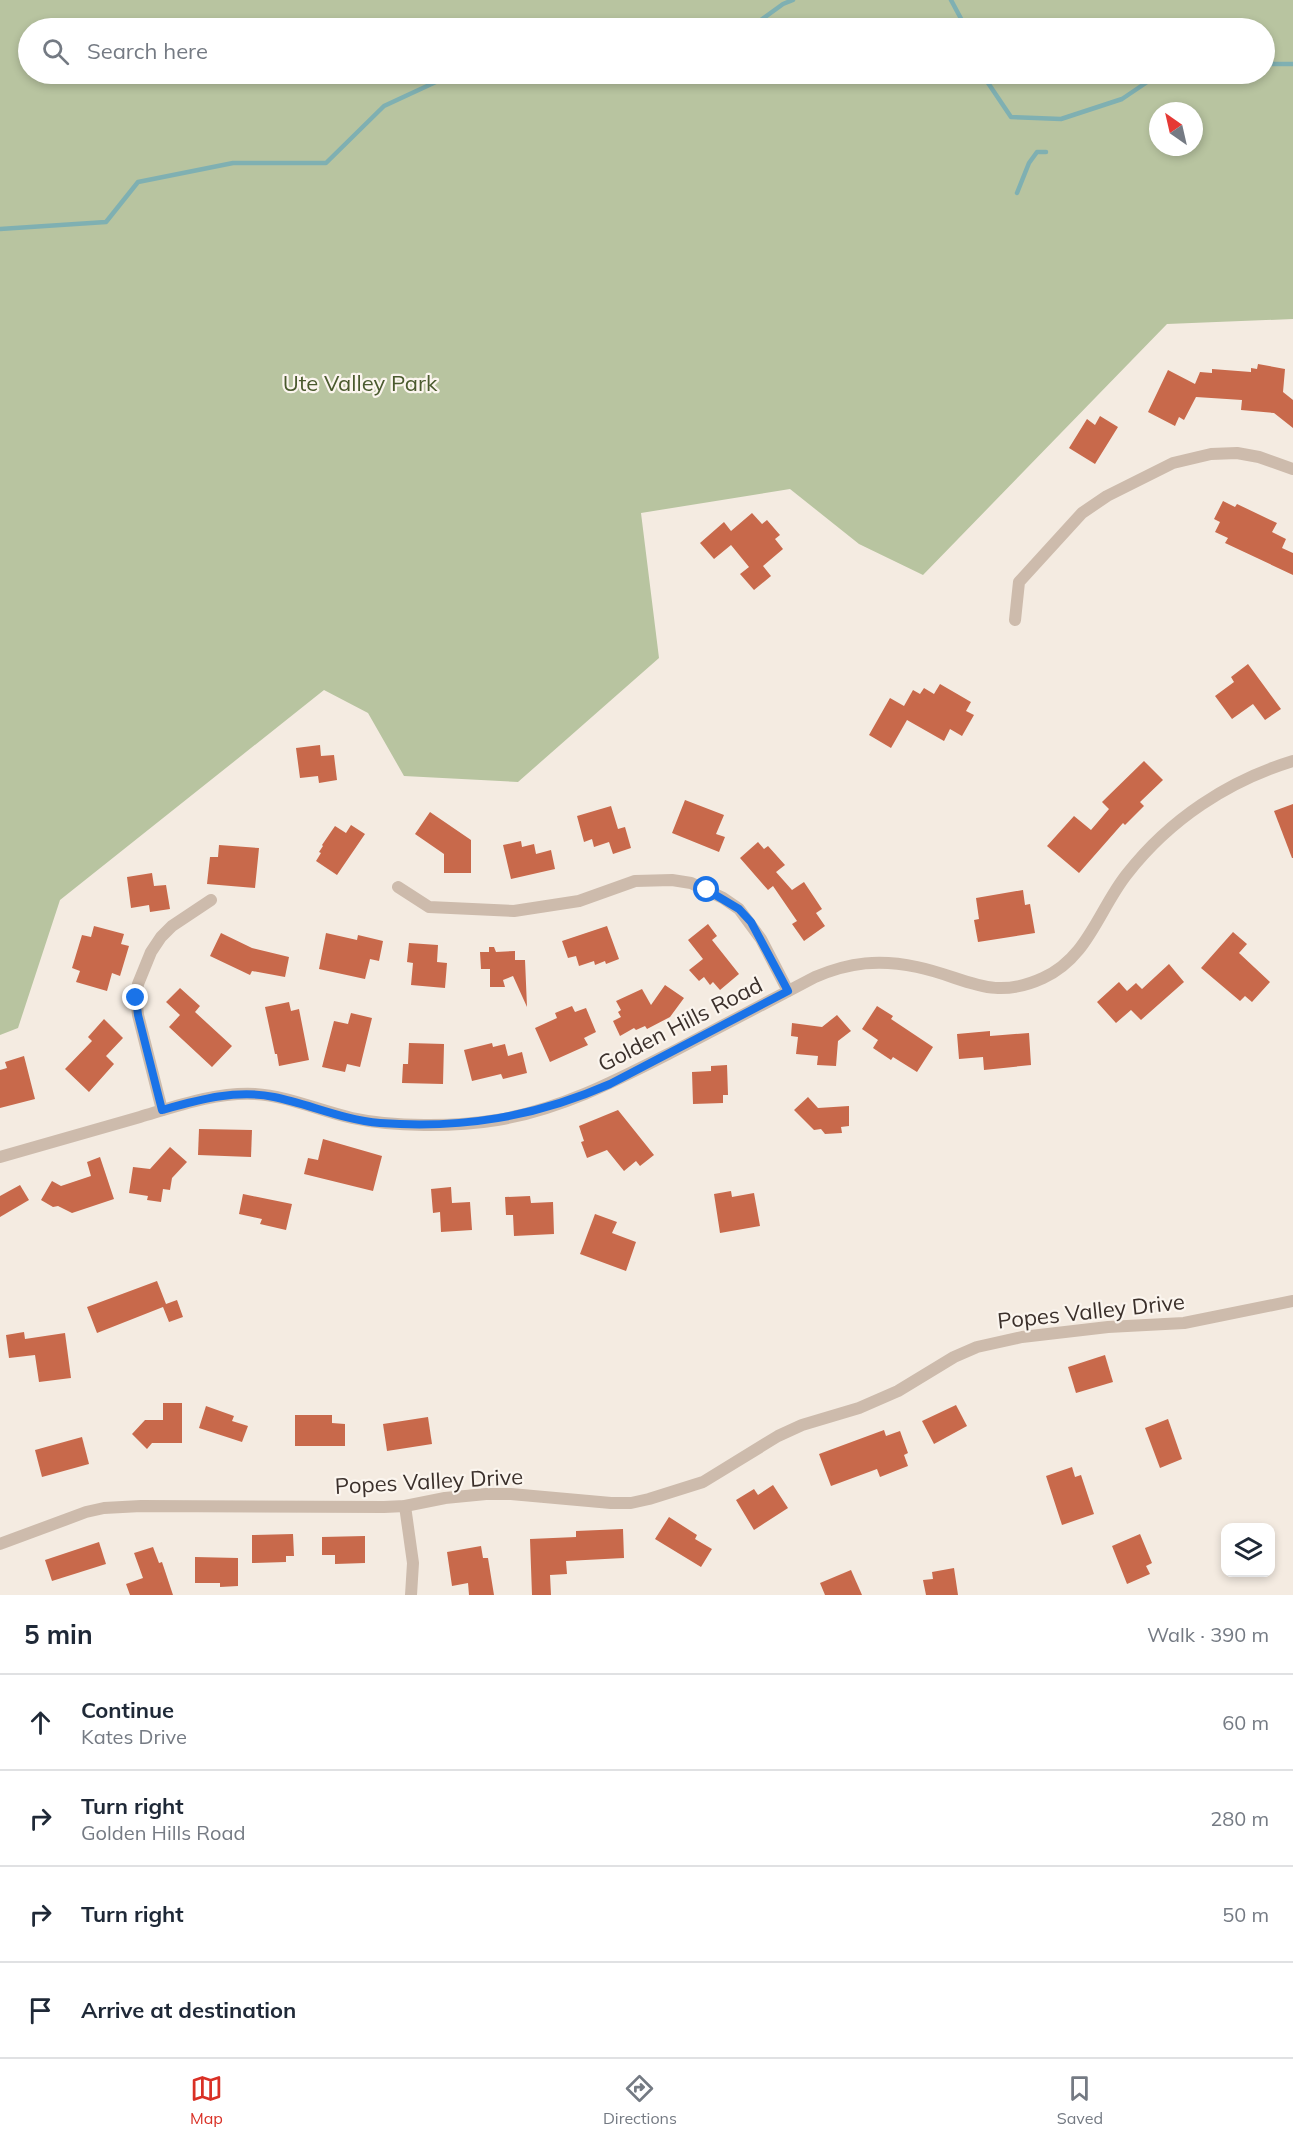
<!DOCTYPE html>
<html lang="en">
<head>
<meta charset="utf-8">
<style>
  :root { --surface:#fff; --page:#f6f6f7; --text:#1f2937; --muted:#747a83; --line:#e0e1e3; --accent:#d93025 }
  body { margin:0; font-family:Mulish,sans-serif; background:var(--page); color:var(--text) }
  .controls { position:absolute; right:18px; bottom:18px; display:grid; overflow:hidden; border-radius:12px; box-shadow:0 3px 9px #0003 }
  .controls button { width:54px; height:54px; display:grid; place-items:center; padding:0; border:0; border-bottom:2px solid var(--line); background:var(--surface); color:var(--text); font:30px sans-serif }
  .compass { position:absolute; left:1149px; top:102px; width:54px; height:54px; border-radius:50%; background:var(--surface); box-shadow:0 3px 9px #0003; rotate:326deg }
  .stop { position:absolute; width:18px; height:18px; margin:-14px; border:4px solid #1a73e8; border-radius:50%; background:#fff }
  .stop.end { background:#1a73e8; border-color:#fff; box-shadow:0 2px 6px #0008 }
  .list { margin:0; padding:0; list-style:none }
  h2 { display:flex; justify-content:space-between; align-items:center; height:78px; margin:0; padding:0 24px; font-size:26px }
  h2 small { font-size:20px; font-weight:400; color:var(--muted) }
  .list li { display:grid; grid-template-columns:39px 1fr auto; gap:18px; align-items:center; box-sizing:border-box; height:96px; padding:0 24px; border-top:2px solid var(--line) }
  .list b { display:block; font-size:22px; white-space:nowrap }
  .list p { margin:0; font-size:20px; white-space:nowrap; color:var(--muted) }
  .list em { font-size:20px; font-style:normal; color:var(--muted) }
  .icon { flex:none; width:33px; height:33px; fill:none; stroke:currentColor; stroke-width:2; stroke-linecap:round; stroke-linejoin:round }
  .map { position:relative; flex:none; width:1293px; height:1595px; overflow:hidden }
  .search { position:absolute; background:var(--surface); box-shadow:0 3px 9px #0003; left:18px; right:18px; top:18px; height:66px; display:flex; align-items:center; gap:15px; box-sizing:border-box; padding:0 21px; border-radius:33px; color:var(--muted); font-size:22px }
  .sheet { height:462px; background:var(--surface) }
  nav { display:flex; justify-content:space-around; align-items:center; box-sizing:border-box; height:84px; border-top:2px solid var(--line); background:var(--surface); font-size:16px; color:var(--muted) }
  nav a { display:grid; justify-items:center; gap:3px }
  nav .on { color:var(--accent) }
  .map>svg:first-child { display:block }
</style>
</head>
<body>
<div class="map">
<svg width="1293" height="1595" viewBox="0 0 1293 1595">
  <rect width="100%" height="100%" fill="#f4ebe1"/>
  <path fill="#b8c4a0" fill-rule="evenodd" d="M0 0H1293V319L1167 324 923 575 859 544 790 489 641 513 659 658 518 782 404 776 368 713 324 690 60 900 18 1028 0 1035ZM28 28H1264V74H28ZM1158 111H1194V147H1158Z"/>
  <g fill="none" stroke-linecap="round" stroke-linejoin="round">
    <g stroke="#7fb0b2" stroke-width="4.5">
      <polyline points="951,0 966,28"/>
      <polyline points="750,28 783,4 793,0"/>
      <polyline points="1264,64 1293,64"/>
      <polyline points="982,74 1011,117 1061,119 1122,99 1159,74"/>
      <polyline points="1017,193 1029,163 1037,152 1046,152"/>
      <polyline points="0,229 106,222 138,182 233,163 326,163 384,106 453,74"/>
    </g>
  </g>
  <g fill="#c8694b">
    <polygon points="1258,364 1285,369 1283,392 1293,400 1293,428 1274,413 1241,410 1242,400 1196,397 1184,420 1179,417 1175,426 1148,412 1168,370 1195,384 1200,372 1212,373 1212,369 1251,372 1251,368 1257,369"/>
    <polygon points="1100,416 1118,427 1095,464 1069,448 1087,419 1095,425"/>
    <polygon points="1223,501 1235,507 1237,504 1277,523 1272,532 1286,539 1282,548 1293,553 1293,575 1225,543 1228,538 1215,532 1220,522 1214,519"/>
    <polygon points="752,513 762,524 767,520 780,535 775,539 783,549 763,566 771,576 754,590 740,574 749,567 731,545 714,559 700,543 724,522 731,531"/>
    <polygon points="1248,664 1281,709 1265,720 1253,704 1232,719 1215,696 1234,682 1231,677"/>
    <polygon points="940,684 971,702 966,711 974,715 962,736 950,729 944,741 907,720 891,748 869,735 890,698 904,706 913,690 920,694 924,688 934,694"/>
    <polygon points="320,745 321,756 334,755 337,780 319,783 318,776 300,778 296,748"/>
    <polygon points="1144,761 1163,780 1140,802 1144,806 1125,825 1123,823 1079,873 1047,846 1074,816 1091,830 1109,809 1102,802"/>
    <polygon points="685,800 724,815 716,834 725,837 719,852 672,833"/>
    <polygon points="1293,804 1293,858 1292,858 1274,811"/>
    <polygon points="611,806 618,829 625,827 631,848 613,854 609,842 594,847 592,839 584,842 577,816"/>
    <polygon points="430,812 471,840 471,873 444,873 444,854 415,834"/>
    <polygon points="351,825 365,834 337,875 316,861 321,853 319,852 323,846 322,845 335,826 346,833"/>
    <polygon points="521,841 522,847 534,844 536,854 551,850 555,869 511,879 503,845"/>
    <polygon points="758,842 764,849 768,846 785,865 776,872 792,890 804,882 822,909 816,913 825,926 804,941 792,924 797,921 773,886 768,890 740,858"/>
    <polygon points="219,845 259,848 255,888 207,884 210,857 218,857"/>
    <polygon points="152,873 154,886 166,885 170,909 150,912 149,905 131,908 127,877"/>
    <polygon points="1023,890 1025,905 1030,904 1035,933 978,942 974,920 979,919 976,898"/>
    <polygon points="708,924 717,936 712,940 739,974 720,990 713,982 710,985 704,977 699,981 689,970 703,959 688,940"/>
    <polygon points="94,926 124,934 121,944 129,946 120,976 112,973 107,991 76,982 80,971 72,968 82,935 91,937"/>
    <polygon points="607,926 619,959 606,964 605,961 595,965 594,961 579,966 576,956 568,958 562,941"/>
    <polygon points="1233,932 1247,944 1239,953 1270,982 1252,1002 1245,996 1240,1001 1201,968"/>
    <polygon points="221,933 252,948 289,957 285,977 252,971 250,975 210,956"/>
    <polygon points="326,933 357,940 358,935 383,941 379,961 370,959 365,979 319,969"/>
    <polygon points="409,943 438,945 437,962 447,963 445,988 411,985 413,963 407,962"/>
    <polygon points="489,947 494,947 496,952 515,951 515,960 525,960 527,1007 513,976 503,980 505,987 490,987 490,969 481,969 480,952 489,952"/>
    <polygon points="1169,964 1184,982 1141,1020 1131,1010 1116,1023 1097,1002 1119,982 1127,991 1136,983 1142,989"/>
    <polygon points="665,985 684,998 670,1017 647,1029 645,1026 636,1030 634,1028 620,1036 613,1021 621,1017 618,1012 621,1010 616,1001 642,989 651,1005"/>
    <polygon points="180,988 200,1006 195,1012 232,1046 212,1067 169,1027 180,1015 166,1002"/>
    <polygon points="289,1002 291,1011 299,1009 309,1060 279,1066 277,1054 275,1054 265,1007"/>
    <polygon points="572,1006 575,1012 586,1008 596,1032 584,1038 588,1045 550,1062 535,1028 557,1018 555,1013"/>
    <polygon points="877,1006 893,1016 891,1019 933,1047 917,1072 893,1057 891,1060 873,1048 878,1040 862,1029"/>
    <polygon points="351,1013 372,1018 360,1067 347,1064 345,1072 322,1067 334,1021 348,1024"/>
    <polygon points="837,1015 851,1031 838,1041 836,1066 817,1065 818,1056 796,1054 798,1037 791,1036 792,1023 822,1027"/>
    <polygon points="104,1019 123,1038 106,1056 114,1064 89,1092 65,1069 92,1041 88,1037"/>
    <polygon points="990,1031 990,1036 1029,1033 1031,1065 984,1070 983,1057 959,1059 957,1034"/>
    <polygon points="409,1043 444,1044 443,1084 402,1083 403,1064 408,1064"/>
    <polygon points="492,1043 493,1047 505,1044 508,1056 522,1052 527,1073 503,1079 501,1074 472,1081 464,1050"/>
    <polygon points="24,1056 35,1099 0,1108 0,1070 7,1068 5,1062"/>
    <polygon points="727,1065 728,1095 723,1095 723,1103 693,1104 692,1072 711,1071 711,1066"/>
    <polygon points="808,1097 818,1108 849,1106 849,1126 841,1127 842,1133 825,1134 821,1129 814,1130 794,1110"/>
    <polygon points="618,1110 654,1155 640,1166 636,1161 624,1171 607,1150 587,1158 581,1142 584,1141 579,1126"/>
    <polygon points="199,1129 252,1130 251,1157 198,1155"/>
    <polygon points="323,1139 382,1156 373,1191 304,1174 308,1158 318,1160"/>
    <polygon points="170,1147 187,1162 172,1178 170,1190 163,1189 161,1202 147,1200 148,1196 129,1193 133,1167 150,1169"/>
    <polygon points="100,1157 114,1199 72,1213 58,1206 53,1207 41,1200 52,1181 61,1186 91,1176 87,1162"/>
    <polygon points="20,1185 29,1200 0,1217 0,1196"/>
    <polygon points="451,1187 452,1203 470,1202 472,1230 441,1232 440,1212 433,1213 431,1189"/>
    <polygon points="731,1191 732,1197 754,1193 760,1226 720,1233 714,1194"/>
    <polygon points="243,1194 292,1204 286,1230 260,1224 262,1219 239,1214"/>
    <polygon points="530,1196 531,1203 553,1202 554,1234 514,1236 513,1215 506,1215 505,1197"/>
    <polygon points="595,1214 617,1222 612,1233 636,1242 626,1271 580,1254"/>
    <polygon points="157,1281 166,1304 177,1300 183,1317 169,1322 163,1307 97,1333 87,1307"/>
    <polygon points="24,1332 25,1339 65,1333 71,1378 39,1382 35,1355 9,1358 6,1335"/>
    <polygon points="1105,1355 1113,1382 1076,1393 1068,1367"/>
    <polygon points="163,1403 182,1403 182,1443 152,1443 147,1449 132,1434 145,1420 163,1420"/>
    <polygon points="956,1405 967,1426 934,1444 922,1421"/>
    <polygon points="206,1406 234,1416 232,1421 248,1426 242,1442 199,1428"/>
    <polygon points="295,1415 332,1415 332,1423 345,1424 345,1446 295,1446"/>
    <polygon points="428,1417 432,1444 387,1451 383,1424"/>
    <polygon points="1168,1419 1182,1459 1160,1468 1145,1428"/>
    <polygon points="884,1430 886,1436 900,1431 908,1453 904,1455 908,1466 880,1477 877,1469 831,1486 819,1454"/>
    <polygon points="82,1437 89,1464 42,1477 35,1450"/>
    <polygon points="1072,1467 1075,1477 1081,1475 1094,1514 1062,1525 1046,1476"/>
    <polygon points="773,1485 788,1508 754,1530 736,1500 754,1489 758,1495"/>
    <polygon points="669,1517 697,1535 695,1539 712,1549 701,1567 655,1539"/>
    <polygon points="623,1529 624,1558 566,1561 567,1574 550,1575 551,1595 532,1595 530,1539 576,1537 576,1531"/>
    <polygon points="293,1534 294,1556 286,1556 286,1562 252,1563 252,1535"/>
    <polygon points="1140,1534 1152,1563 1146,1566 1150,1574 1127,1584 1112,1546"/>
    <polygon points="365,1536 365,1563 335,1564 335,1555 322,1555 322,1537"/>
    <polygon points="99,1542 106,1564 52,1581 45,1560"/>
    <polygon points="481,1546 483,1558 488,1558 494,1595 469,1595 468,1583 452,1586 447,1552"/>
    <polygon points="153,1547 159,1563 162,1562 173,1595 130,1595 126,1584 143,1578 134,1553"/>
    <polygon points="195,1557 238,1558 238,1586 220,1587 220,1583 195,1583"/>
    <polygon points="954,1568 958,1595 926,1595 923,1580 933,1579 932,1572"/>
    <polygon points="851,1570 862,1595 825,1595 820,1583"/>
  </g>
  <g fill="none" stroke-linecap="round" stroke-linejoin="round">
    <g stroke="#cdbbac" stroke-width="12">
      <polyline points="1015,620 1019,582 1082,513 1107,496 1173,463 1211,454 1237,453 1259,457 1293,469"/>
      <polyline points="398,887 429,907 514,911 579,901 635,881 672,880 691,883 723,898 739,909 761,939 788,991"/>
      <polyline points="162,1110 138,1015 136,997 138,984 151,952 161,937 172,926 211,900"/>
      <path d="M0 1157C47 1144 93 1130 140 1117 177 1106 216 1092 255 1094 288 1096 320 1111 352 1118 393 1127 455 1127 497 1120 563 1109 619 1079 678 1049 724 1025 769 1001 815 977 850 962 880 959 917 967 966 977 991 1002 1043 978 1088 958 1099 909 1127 874 1170 819 1228 781 1293 761"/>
      <polyline points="405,1506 413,1563 411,1595"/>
      <polyline points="0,1544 86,1512 104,1508 141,1506 384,1507 405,1506 445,1498 486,1494 511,1494 611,1503 631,1503 649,1499 703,1482 778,1436 802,1425 859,1408 898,1391 954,1357 977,1347 1022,1337 1108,1327 1184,1323 1293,1301"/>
    </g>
  </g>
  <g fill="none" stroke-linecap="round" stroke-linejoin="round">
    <path stroke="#1a73e8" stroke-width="8" d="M136 998 138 1015 162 1110C198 1100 236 1089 274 1097 309 1104 343 1120 380 1123 462 1129 535 1117 610 1084L788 991 751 922 739 909 707 890"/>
  </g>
  <g text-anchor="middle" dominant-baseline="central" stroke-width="4.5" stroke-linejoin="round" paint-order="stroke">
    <g font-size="22" fill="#4a5a2e" stroke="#fbf5ee">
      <text x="360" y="383">Ute Valley Park</text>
    </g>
    <g font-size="22" fill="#3b302b" stroke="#fbf5ee">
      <text transform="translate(680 1024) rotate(-27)">Golden Hills Road</text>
      <text transform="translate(1091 1311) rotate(-6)">Popes Valley Drive</text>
      <text transform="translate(429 1481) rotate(-3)">Popes Valley Drive</text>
    </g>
  </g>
</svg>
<div class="controls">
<button><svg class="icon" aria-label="layers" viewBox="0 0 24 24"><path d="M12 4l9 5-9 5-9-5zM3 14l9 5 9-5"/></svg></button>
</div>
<svg class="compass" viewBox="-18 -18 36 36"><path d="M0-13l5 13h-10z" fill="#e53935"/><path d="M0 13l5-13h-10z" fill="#747a83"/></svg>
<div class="stop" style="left:707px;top:890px"></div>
<div class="stop end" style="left:136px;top:998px"></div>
<div class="search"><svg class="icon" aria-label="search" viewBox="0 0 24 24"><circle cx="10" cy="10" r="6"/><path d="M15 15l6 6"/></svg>Search here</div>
</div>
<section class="sheet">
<h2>5 min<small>Walk · 390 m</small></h2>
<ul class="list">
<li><svg class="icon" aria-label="ahead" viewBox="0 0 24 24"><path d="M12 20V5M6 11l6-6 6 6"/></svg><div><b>Continue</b><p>Kates Drive</p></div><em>60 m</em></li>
<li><svg class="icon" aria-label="right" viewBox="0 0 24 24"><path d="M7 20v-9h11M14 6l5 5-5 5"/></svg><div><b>Turn right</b><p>Golden Hills Road</p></div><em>280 m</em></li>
<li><svg class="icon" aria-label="right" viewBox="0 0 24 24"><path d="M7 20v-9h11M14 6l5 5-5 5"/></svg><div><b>Turn right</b></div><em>50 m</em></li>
<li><svg class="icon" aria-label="arrive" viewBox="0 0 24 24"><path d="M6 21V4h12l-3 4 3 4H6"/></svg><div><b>Arrive at destination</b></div></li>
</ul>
</section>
<nav>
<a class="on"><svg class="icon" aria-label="map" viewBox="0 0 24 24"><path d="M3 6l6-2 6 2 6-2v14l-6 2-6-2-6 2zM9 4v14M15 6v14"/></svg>Map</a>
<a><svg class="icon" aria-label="directions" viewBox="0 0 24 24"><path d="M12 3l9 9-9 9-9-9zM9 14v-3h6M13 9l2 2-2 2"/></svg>Directions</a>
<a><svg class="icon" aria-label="saved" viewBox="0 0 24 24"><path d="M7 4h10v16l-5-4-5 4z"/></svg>Saved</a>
</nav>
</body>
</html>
